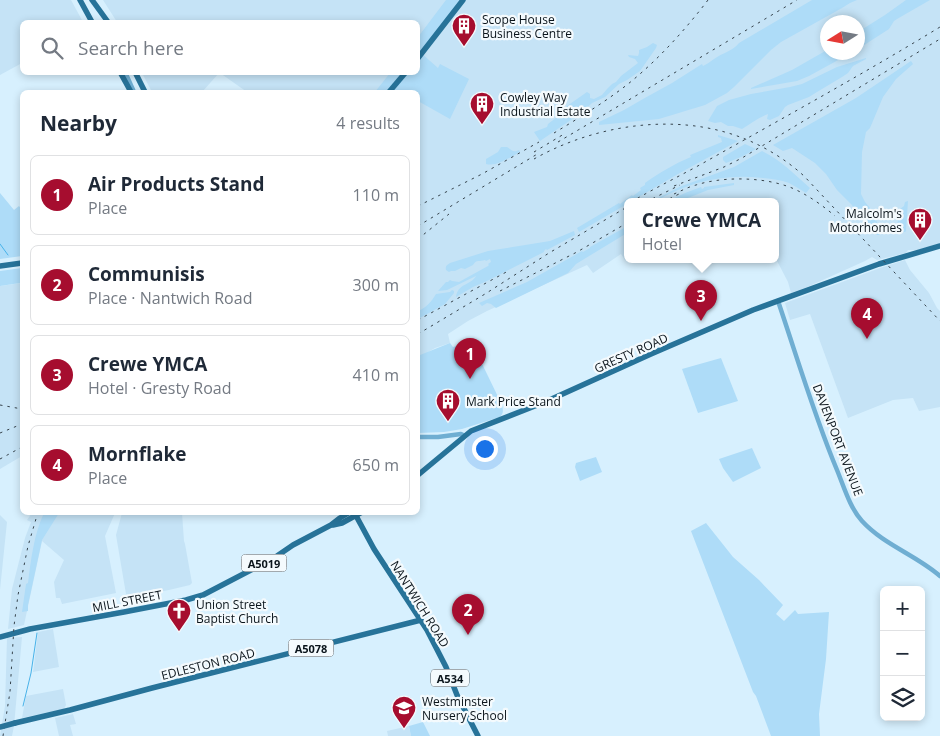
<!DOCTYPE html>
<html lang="en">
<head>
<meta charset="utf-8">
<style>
  :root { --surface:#fff; --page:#f2f2f3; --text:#1f2937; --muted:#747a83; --line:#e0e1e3; --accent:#a60d2f }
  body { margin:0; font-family:"Open Sans",sans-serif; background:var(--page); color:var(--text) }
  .controls { position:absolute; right:15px; bottom:15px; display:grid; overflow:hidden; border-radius:8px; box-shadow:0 2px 8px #0003 }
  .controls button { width:45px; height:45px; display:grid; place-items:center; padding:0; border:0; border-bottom:1px solid var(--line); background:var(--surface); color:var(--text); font:25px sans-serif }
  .compass { position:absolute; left:820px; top:15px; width:45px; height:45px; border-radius:50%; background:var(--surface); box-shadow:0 2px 8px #0003; rotate:259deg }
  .you { position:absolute; left:484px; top:448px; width:18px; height:18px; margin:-12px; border:4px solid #fff; border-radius:50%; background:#1a73e8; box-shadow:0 0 0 8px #1a73e833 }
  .badge { display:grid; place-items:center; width:32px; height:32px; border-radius:50%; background:var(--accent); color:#fff; font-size:16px; font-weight:700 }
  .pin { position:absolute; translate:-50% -41px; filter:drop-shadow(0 1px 2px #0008) }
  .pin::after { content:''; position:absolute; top:26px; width:18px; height:15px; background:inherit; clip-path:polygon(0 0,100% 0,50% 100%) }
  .popup { position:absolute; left:624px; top:198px; width:155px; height:65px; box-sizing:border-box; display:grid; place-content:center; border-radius:8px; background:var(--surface); filter:drop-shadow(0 1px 4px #0005); font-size:16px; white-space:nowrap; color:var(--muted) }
  .popup b { font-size:19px; color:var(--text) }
  .popup::after { content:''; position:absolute; left:50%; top:100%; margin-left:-10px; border:10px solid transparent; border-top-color:var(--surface) }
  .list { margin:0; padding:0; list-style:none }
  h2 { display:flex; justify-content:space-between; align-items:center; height:65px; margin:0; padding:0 20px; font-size:21px }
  h2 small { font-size:16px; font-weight:400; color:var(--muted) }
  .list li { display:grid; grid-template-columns:32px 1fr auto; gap:15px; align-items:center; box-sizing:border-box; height:80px; margin:0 10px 10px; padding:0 10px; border:1px solid var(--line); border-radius:8px }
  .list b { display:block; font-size:19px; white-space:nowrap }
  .list p { margin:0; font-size:16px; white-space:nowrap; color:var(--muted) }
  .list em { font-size:16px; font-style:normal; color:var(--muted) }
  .icon { flex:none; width:28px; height:28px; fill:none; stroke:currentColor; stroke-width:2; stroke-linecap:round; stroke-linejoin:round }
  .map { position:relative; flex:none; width:940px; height:736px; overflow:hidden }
  .search { position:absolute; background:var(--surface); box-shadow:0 2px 8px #0003; left:20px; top:20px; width:400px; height:55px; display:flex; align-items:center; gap:12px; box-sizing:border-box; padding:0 18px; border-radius:8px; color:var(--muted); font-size:19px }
  .panel { position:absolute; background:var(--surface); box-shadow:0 2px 8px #0003; left:20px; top:90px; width:400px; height:425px; border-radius:8px }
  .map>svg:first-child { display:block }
</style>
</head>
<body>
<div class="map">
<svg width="940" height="736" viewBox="0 0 940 736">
  <rect width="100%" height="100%" fill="#d7f0fe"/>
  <g fill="#c5e3f6" fill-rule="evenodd">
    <polygon points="0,0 71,0 83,22 22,22 22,63 0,75"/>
    <path d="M103 0H940V243L918 250H908L906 253 877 260 872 257 865 261 805 288 791 293 788 282 775 257V202H627V258L625 260 621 254 593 273 587 265 487 311 468 321 448 334 450 343 435 348 418 358V92H247L220 73 418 72V22H117ZM828 22H858V52H828Z"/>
    <polygon points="142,73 219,73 202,92 152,92"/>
    <polygon points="905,260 910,270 929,293 937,308 940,311 940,407 919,411 913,398 893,400 848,418 810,314 790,320 785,303 880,268"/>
    <polygon points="21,283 22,287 22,456 0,469 0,284 1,286"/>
    <polygon points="32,513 115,513 105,536 116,593 62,604 60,598 56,598 54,582 64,560 42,541 24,625 8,629 12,589 25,538 31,522 27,520"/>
    <polygon points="122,513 182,513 184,541 185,544 192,583 190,585 169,590 130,597 128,596 126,594 116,535"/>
    <polygon points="0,515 7,522 0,590"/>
    <polygon points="53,629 59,667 33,672 38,632"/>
    <polygon points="22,637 14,726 12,736 0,736 5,706 7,638"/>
    <polygon points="63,689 66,705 64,709 22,718 26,696"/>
    <polygon points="73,714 76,724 70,725 73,736 59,736 55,718"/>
    <polygon points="409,726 411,736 388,736 387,731"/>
  </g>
  <g fill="#aedcf8">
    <polygon points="446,0 463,0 421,53 438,68 440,64 469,79 450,119 418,101 418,92 375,92 390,73 418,72 418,37"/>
    <path d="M812 0H857L850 3 842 8 781 42 771 50 734 87 727 93 705 105 659 119 599 125V122L624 110 643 99 672 83 702 64 703 66C707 64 710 62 714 59 722 53 733 51 739 43Z"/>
    <polygon points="906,0 930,0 897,19 894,21 889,29 858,49 858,32 885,15"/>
    <polygon points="653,43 657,45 656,48 640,71 627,80 619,84 605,97 592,103 581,113 540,141 534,132 547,127 548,124 557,117 557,113 587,92 590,94 590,98 594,99 602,95 607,89 612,84 616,82 621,76 638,63 635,59 629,57 628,55 638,56 639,53 639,50 647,47"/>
    <polygon points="827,50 828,52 851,53 809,76 797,81 751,89 751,88 792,70"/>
    <path d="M866 58V59L853 66 848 73 842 77 817 92 809 97 788 105 785 107 779 116 770 120 767 119 768 114C758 118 750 124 742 129L733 126H728L721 122 715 123 708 121 717 106 729 100 751 94 790 87 802 84 837 67Z"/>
    <polygon points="911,61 913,64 896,79 883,97 870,128 866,132 862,152 861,194 865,202 875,214 880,235 877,235 851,204 837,190 826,174 815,163 792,148 783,151 773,145 856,98"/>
    <path d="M718 135 738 141 678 174 630 202H627V204L579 232 577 228 619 203 620 204 632 195 633 196 641 190 640 188 645 185V183C659 173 674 164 691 157L690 155 722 142 721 138 718 137Z"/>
    <polygon points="745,144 756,149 741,157 726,163 723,160 723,157"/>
    <path d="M501 147H507C512 150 513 153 519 150L520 152C510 157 497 167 486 164V159L498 152Z"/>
    <path d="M762 151C781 160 795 175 810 188L806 193C801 190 795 186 789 183 781 180 772 179 763 178 723 173 688 182 654 202H651L679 187 734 167Z"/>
    <polygon points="734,183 734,185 708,190 678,202 666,202 685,193 701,187 702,189 704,188 704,187"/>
    <polygon points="0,193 14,210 19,206 22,210 22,256 0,259"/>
    <polygon points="908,201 906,231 905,232 901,232 897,226 900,209 904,206 905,202"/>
    <polygon points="627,224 627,233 576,264 568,273 496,308 491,304 487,303 482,306 479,303 527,282 582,251 583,252 590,248 590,247 624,228"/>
    <path d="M574 231 575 235 547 250 546 249 544 251V252L487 281 473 287 456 297C458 283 470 286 476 276L447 290 438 291 446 282H448L450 280 452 281 459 282 488 266 489 265 488 264 491 262 490 259 486 261 485 260C480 262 476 259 473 265L465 269 461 268 455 271H451L449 272 446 270C445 266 447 265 450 263L488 251 550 241Z"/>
    <polygon points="22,268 22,288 20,283 0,286 0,271"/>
    <path d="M452 290 454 291V293L445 304 418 319V311C426 308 432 301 436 294L450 292Z"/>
    <path d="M471 341 502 405C503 410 504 413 500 417L462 429 444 432 418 433V358L420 357V355L450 343 453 347Z"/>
    <polygon points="721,358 738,401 698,413 682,369"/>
    <polygon points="752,448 761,468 733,482 723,468 719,459"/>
    <polygon points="596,457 602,472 580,481 575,467 576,463"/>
    <path d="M44 513H59L42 540 28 605V611L22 612 26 584 28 583C31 559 34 534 44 513Z"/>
    <polygon points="706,523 733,557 759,580 783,605 776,614 784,621 795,610 798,614 829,612 826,659 819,714 820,736 771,736 756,696 753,692 691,531"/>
    <polygon points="423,722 430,736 411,736 409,726"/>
  </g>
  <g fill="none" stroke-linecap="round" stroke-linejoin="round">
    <g stroke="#48b2e9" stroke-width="1">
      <polyline points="0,244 8,255"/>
      <polyline points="23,706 31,673 37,633"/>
    </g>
    <g stroke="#6faed2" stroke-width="4.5">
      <polyline points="125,72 134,92"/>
      <path d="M778 301C797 357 814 415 837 470 844 487 850 508 862 521 884 545 916 555 940 576"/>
      <polyline points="418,437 438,437 461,434 465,436"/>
    </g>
    <g stroke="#277399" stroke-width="5.5">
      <polyline points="80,0 92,22"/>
      <polyline points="92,0 108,22"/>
      <polyline points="418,58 463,0"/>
      <polyline points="120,72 131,92"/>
      <polyline points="135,72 145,92"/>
      <polyline points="389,92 406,72"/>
      <polyline points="0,266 22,263"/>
      <polyline points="418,475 471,431 545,402 651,354 753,310 879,264 940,246"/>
      <polyline points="354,512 374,549 427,630 446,667 457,695 478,736"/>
      <polyline points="333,525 342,523 362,512"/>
      <polyline points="0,637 30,629 124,612 186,600 203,595 274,558 293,545 331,525 340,518 350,512"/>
      <polyline points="15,723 70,710 152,688 421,620"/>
    </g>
    <g stroke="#36434c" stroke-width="1" stroke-dasharray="2.5 5" stroke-linecap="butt">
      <path d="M554 133C579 118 605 102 628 84 658 60 685 30 708 0"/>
      <polyline points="558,142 797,0"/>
      <polyline points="534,152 564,134"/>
      <path d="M534 159C589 128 660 115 721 131 752 139 781 155 804 176L940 321"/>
      <polyline points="674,186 724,167 742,158 940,39"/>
      <path d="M674 194C681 191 688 187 696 185 724 176 765 177 792 188 808 195 822 205 835 216"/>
      <path d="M631 202C655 188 680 176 705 162 783 118 863 74 940 27"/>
      <polyline points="646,202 680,185"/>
      <polyline points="663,202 681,193"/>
      <polyline points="418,206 482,174 539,142"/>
      <polyline points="418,226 539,153"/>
      <polyline points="418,239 449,214"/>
      <polyline points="500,291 577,252 627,223"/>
      <polyline points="418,320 510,270"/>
      <polyline points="418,334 485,294 549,253 627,207"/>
      <polyline points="0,405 22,409"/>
      <polyline points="0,433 22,424"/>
      <polyline points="0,459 22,447"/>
      <polyline points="3,736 10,692 14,626 18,595 28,546 38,512"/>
    </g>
    <polyline stroke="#277399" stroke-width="5.5" points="0,727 15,723"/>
  </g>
  <defs>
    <symbol id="building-pin" viewBox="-11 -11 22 30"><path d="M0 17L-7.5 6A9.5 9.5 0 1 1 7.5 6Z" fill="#a60d2f" stroke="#f4fafd"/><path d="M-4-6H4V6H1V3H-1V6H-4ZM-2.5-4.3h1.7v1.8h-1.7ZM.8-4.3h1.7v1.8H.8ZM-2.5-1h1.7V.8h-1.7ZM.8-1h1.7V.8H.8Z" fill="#fff"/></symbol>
    <symbol id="church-pin" viewBox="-11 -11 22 30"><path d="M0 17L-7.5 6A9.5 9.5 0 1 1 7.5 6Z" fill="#a60d2f" stroke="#f4fafd"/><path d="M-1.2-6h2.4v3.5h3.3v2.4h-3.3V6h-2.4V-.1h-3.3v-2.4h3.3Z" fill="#fff"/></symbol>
    <symbol id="school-pin" viewBox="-11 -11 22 30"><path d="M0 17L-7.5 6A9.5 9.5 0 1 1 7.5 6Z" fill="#a60d2f" stroke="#f4fafd"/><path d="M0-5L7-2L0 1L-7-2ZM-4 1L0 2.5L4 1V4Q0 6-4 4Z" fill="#fff"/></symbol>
  </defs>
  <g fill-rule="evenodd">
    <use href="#building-pin" x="450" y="12" width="28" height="38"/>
    <use href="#building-pin" x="468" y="90" width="28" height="38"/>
    <use href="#building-pin" x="906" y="206" width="28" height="38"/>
    <use href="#building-pin" x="434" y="387" width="28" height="38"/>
    <use href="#church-pin" x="165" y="597" width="28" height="38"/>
    <use href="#school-pin" x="390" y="694" width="28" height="38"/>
  </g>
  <g text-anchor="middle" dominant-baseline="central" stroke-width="4.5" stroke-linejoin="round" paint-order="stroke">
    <g fill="#f4fafd" stroke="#50595f" stroke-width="1">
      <rect x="241.5" y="554.5" width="45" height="17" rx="4"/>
      <rect x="288.5" y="639.5" width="45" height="17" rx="4"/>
      <rect x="431" y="669.5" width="38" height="17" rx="4"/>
    </g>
    <g font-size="11" font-weight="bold" fill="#0a141b">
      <text x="264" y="563">A5019</text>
      <text x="311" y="648">A5078</text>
      <text x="450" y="678">A534</text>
    </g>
    <g font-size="12" fill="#0a141b" stroke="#f4fafd" text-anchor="start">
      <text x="482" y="19">Scope House<tspan x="482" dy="14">Business Centre</tspan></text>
      <text x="500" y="97">Cowley Way<tspan x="500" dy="14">Industrial Estate</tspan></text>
      <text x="902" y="213" text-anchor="end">Malcolm's<tspan x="902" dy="14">Motorhomes</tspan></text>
      <text x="466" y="401">Mark Price Stand</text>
      <text x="196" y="604">Union Street<tspan x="196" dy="14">Baptist Church</tspan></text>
      <text x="422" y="701">Westminster<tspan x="422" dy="14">Nursery School</tspan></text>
    </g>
    <g font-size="12" fill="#0a141b" stroke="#f4fafd">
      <text transform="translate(631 353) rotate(-24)">GRESTY ROAD</text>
      <text transform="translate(838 440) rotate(69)">DAVENPORT AVENUE</text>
      <text transform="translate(127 601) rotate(-11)">MILL STREET</text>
      <text transform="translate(420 604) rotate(58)">NANTWICH ROAD</text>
      <text transform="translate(208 664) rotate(-14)">EDLESTON ROAD</text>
    </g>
  </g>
</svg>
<div class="controls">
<button>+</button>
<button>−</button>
<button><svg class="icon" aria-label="layers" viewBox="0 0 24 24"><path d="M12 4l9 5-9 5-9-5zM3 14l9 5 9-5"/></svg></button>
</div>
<svg class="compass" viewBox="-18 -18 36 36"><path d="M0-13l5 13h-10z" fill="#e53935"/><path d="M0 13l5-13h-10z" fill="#747a83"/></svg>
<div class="you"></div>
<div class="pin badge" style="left:470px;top:379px">1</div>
<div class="pin badge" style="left:468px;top:635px">2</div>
<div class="pin badge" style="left:701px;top:321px">3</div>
<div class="popup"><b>Crewe YMCA</b>Hotel</div>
<div class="pin badge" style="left:867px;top:339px">4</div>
<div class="search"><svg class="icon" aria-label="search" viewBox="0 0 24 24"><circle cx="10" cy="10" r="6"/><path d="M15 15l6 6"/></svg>Search here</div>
<section class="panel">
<h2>Nearby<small>4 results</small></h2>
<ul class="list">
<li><span class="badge">1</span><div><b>Air Products Stand</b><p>Place</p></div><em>110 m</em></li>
<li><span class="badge">2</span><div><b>Communisis</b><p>Place · Nantwich Road</p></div><em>300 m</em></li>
<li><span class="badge">3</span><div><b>Crewe YMCA</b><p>Hotel · Gresty Road</p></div><em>410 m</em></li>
<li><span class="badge">4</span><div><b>Mornflake</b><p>Place</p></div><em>650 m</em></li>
</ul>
</section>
</div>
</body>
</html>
